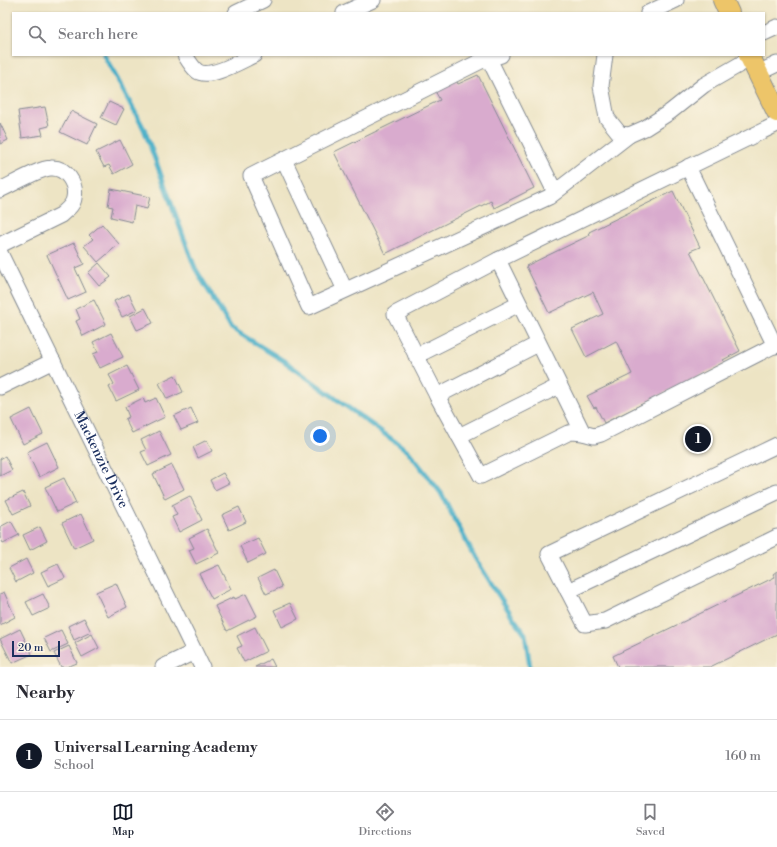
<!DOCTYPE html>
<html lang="en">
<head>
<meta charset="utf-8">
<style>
  :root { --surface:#fff; --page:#f2f2f3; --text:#2b2b33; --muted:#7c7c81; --line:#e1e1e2; --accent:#111827 }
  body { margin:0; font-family:"Libre Bodoni",serif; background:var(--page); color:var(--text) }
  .scale { position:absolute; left:12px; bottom:10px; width:48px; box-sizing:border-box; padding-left:4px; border:2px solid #1b2f5e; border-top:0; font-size:11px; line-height:14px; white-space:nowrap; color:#1b2f5e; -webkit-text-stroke:3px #fcf5e5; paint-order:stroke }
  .you { position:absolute; left:320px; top:436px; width:14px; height:14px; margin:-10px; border:3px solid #fff; border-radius:50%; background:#1a73e8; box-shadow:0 0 0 6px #1a73e833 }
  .badge { display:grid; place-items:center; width:26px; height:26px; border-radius:50%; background:var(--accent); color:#fff; font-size:13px; font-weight:700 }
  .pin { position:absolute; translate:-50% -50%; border:2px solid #fff; box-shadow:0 1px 4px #0006 }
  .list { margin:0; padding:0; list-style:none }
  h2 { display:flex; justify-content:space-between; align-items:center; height:52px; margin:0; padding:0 16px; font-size:17px }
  h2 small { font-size:13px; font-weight:400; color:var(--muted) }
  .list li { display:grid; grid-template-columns:26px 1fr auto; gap:12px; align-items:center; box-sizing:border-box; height:72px; padding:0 16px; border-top:1px solid var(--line) }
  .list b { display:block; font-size:15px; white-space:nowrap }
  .list p { margin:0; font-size:13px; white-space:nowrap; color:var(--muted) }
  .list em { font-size:13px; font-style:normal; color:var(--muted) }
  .icon { flex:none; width:22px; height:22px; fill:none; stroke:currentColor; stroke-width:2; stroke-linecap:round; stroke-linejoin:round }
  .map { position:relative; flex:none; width:777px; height:667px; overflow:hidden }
  .search { position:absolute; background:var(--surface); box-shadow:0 1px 3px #0004; left:12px; right:12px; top:12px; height:44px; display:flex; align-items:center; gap:10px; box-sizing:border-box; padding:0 14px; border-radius:0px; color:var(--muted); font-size:15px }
  .sheet { height:124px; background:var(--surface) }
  nav { display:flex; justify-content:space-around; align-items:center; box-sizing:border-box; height:56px; border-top:1px solid var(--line); background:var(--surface); font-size:11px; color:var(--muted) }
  nav a { display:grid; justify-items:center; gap:2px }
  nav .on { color:var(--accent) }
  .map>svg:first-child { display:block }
</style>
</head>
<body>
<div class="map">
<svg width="777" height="667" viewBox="0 0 777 667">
  <rect width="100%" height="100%" fill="#fcf5e5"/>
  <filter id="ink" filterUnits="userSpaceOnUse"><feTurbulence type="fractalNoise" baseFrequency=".025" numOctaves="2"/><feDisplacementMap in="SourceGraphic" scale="8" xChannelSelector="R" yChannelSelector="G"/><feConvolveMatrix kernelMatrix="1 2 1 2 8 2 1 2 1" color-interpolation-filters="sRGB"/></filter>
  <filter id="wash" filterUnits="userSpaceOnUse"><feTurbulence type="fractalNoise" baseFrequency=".012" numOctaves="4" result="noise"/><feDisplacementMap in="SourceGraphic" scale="16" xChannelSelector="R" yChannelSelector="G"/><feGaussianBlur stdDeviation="0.9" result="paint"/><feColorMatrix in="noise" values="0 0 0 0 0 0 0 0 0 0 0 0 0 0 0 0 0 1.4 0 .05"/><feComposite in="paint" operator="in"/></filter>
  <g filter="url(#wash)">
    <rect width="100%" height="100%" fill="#ede4c4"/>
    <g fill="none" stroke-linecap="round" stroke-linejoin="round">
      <polyline stroke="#47aec7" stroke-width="5" points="104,55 144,129 195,268 231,328 284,361 408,451 441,493 475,558 512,616 525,634 530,667"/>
    </g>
    <g id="blocks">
      <g fill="#d9abce">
        <polygon points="478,75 534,188 494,208 491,201 385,254 334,152 440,100 434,89 455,78 458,84"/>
        <polygon points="109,102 124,109 116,125 101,118"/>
        <polygon points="45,107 49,126 41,128 43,135 22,138 18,111"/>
        <polygon points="71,111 97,124 87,145 60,132"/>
        <polygon points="0,123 8,140 0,144"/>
        <polygon points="120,140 132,164 114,174 109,165 104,167 96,152"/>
        <polygon points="111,189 150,197 147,209 135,206 132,222 111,217 113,207 108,206"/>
        <polygon points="673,191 700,247 690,251 740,351 723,360 725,363 604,423 596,407 594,408 587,396 632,374 616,341 586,357 572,329 603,314 593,292 549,313 526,266 590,235 589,232"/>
        <polygon points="102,224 119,244 98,262 84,246 93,239 89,235"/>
        <polygon points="74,243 84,264 75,268 86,292 68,300 47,255"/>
        <polygon points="99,263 111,277 99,286 88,273"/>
        <polygon points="129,294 137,310 122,317 114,301"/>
        <polygon points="94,300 106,324 83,336 76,321 80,319 76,309"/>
        <polygon points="145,308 153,323 137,330 130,316"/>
        <polygon points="111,333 123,357 100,368 93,354 98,352 93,342"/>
        <polygon points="127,366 139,390 116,401 109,387 114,384 109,375"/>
        <polygon points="175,375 183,392 167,399 159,383"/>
        <polygon points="143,398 145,403 156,398 165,417 132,433 125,419 129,417 125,407"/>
        <polygon points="191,408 198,423 181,430 174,416"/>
        <polygon points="31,409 43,434 23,444 11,419"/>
        <polygon points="159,431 171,455 148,466 141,452 146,450 141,440"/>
        <polygon points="207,440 212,451 198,458 193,447"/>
        <polygon points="47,442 59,467 39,477 27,452"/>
        <polygon points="5,456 12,470 0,476 0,459"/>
        <polygon points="172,465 184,489 165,499 153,474"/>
        <polygon points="223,473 229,483 215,490 210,480"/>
        <polygon points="64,478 76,503 57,512 45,487"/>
        <polygon points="23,492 30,506 13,514 6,500"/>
        <polygon points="190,496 202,520 179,532 172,517 177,515 172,505"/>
        <polygon points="239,507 246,522 229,530 222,515"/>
        <polygon points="81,514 93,539 74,548 62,523"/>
        <polygon points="11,521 19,535 3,543 0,537 0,527"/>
        <polygon points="40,527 47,541 30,550 23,535"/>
        <polygon points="207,529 219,553 196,564 189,550 194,548 189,538"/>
        <polygon points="258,538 266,554 248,563 240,546"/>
        <polygon points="26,559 33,573 16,582 9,568"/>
        <polygon points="58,564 65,578 48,586 41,572"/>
        <polygon points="219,565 231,589 212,599 199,574"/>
        <polygon points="274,570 282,587 266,594 258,578"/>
        <polygon points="777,571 777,634 710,667 618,667 613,656 775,577 773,574"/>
        <polygon points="116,583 127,607 108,617 96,592"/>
        <polygon points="4,592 15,617 0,625 0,594"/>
        <polygon points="43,594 50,608 33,616 26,602"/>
        <polygon points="246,594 257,616 227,631 215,606 234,597 235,599"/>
        <polygon points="290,603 298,619 282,627 274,610"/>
        <polygon points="84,618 91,632 74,640 68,626"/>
        <polygon points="255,627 267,651 244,662 237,648 242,646 237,636"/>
        <polygon points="20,629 32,654 12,663 0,639"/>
        <polygon points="61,630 68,644 51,652 44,638"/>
        <polygon points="92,634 99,648 82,657 75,643"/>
        <polygon points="69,646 77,663 67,667 61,667 54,653"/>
        <polygon points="271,659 275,667 255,667"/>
      </g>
    </g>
  </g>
  <g filter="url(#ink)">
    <use href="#blocks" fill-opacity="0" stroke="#848a91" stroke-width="1"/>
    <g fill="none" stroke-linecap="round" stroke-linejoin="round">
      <defs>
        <g id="minor">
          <polyline points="236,13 263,0"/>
          <polyline points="344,13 373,0"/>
          <polyline points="648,13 676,0"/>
          <polyline points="764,33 777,27"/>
          <path d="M185 55C188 60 192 67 197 71 209 80 241 61 254 55"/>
          <polyline points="501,55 481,61 251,176 309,307 549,197 629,135"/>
          <polyline points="605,55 601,86 607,118 620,134 629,135 645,128 670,112 704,85 751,58"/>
          <polyline points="489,59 555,192"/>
          <polyline points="758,73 777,64"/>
          <polyline points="777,124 498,260 395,314 437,396 481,476 568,433 573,432 583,433 594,436 601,434 777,344"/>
          <polyline points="284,160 345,290"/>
          <polyline points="688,167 775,346"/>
          <path d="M0 190C11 185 40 168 51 168 66 167 77 184 74 198 73 206 66 210 61 215L0 245"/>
          <path id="s1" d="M0 253 202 667"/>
          <polyline points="498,260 583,433"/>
          <polyline points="416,356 519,304"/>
          <polyline points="0,387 53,361"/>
          <polyline points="437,396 538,344"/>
          <polyline points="459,436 559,386"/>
          <polyline points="777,445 549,554 585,624 605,621 777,537"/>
          <polyline points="568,591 777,492"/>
          <polyline points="163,667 194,652"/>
        </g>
        <g id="major">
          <polyline points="723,0 729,13"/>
          <polyline points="749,55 777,112"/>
        </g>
      </defs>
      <use href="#minor" stroke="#848a91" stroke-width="17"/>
      <use href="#major" stroke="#848a91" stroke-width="22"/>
      <use href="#minor" stroke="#fff" stroke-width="15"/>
      <use href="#major" stroke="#edc569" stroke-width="20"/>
    </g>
  </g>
  <g text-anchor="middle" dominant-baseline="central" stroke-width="3.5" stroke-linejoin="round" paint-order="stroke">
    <g font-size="14" fill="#1b2f5e" stroke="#fcf5e5">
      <text stroke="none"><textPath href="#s1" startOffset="230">Mackenzie Drive</textPath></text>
    </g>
  </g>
</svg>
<div class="scale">20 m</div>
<div class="you"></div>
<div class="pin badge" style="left:698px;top:439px">1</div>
<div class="search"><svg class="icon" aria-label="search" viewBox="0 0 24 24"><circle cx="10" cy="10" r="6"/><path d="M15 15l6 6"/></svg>Search here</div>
</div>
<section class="sheet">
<h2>Nearby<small></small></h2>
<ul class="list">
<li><span class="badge">1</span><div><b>Universal Learning Academy</b><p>School</p></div><em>160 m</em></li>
</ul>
</section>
<nav>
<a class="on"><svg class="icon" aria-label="map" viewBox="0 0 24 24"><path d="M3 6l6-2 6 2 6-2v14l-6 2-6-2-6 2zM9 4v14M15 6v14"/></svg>Map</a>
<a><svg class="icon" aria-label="directions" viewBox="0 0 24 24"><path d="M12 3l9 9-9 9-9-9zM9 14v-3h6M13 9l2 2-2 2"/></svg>Directions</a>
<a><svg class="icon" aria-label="saved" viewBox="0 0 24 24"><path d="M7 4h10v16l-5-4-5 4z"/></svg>Saved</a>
</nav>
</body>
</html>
